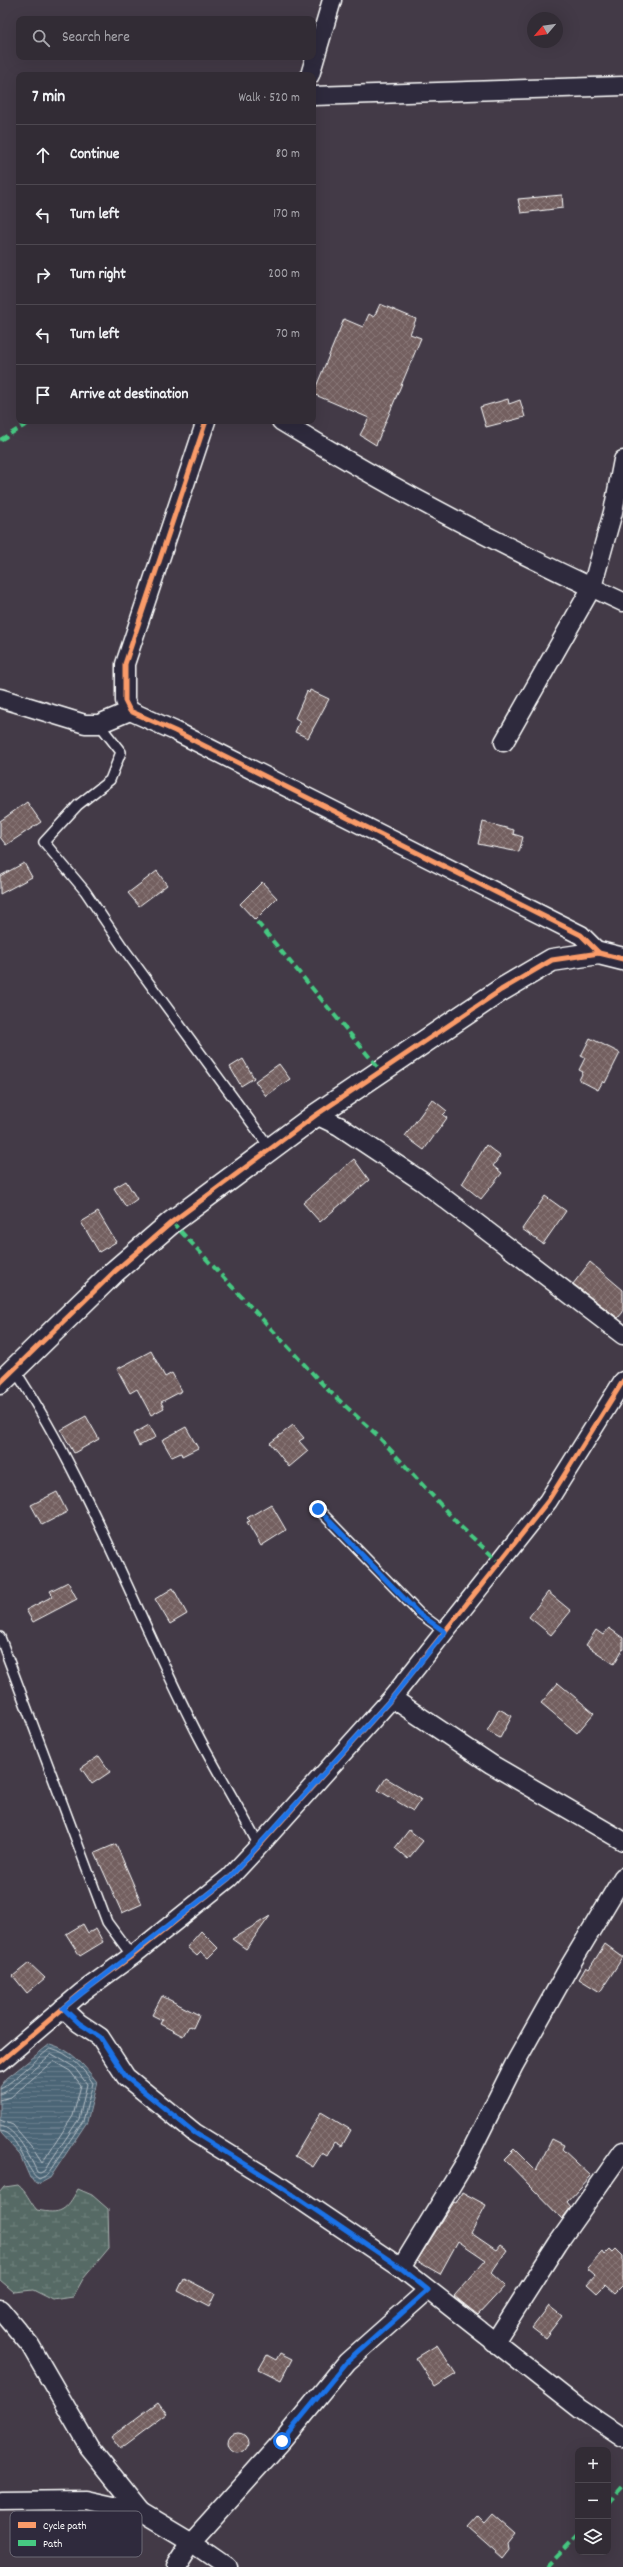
<!DOCTYPE html>
<html lang="en">
<head>
<meta charset="utf-8">
<style>
  :root { --surface:#322c35; --page:#3d3841; --text:#f1f3f6; --muted:#a8a7ad; --line:#4d4850 }
  body { margin:0; font-family:Dekko,sans-serif; background:var(--page); color:var(--text) }
  .controls { position:absolute; right:12px; bottom:12px; display:grid; overflow:hidden; border-radius:8px; box-shadow:0 4px 16px #0002 }
  .controls button { width:36px; height:36px; display:grid; place-items:center; padding:0; border:0; border-bottom:1px solid var(--line); background:var(--surface); color:var(--text); font:20px sans-serif }
  .compass { position:absolute; left:527px; top:12px; width:36px; height:36px; border-radius:50%; background:var(--surface); box-shadow:0 4px 16px #0002; rotate:241deg }
  .stop { position:absolute; width:12px; height:12px; margin:-9px; border:3px solid #1a73e8; border-radius:50%; background:#fff }
  .stop.end { background:#1a73e8; border-color:#fff; box-shadow:0 1px 4px #0008 }
  .list { margin:0; padding:0; list-style:none }
  h2 { display:flex; justify-content:space-between; align-items:center; height:52px; margin:0; padding:0 16px; font-size:17px }
  h2 small { font-size:13px; font-weight:400; color:var(--muted) }
  .list li { display:grid; grid-template-columns:26px 1fr auto; gap:12px; align-items:center; box-sizing:border-box; height:60px; padding:0 16px; border-top:1px solid var(--line) }
  .list b { display:block; font-size:15px; white-space:nowrap }
  .list em { font-size:13px; font-style:normal; color:var(--muted) }
  .icon { flex:none; width:22px; height:22px; fill:none; stroke:currentColor; stroke-width:2; stroke-linecap:round; stroke-linejoin:round }
  .map { position:relative; flex:none; width:623px; height:2567px; overflow:hidden }
  .search { position:absolute; background:var(--surface); box-shadow:0 4px 16px #0002; left:16px; top:16px; width:300px; height:44px; display:flex; align-items:center; gap:10px; box-sizing:border-box; padding:0 14px; border-radius:8px; color:var(--muted); font-size:15px }
  .panel { position:absolute; background:var(--surface); box-shadow:0 4px 16px #0002; left:16px; top:72px; width:300px; height:352px; border-radius:8px }
  .map>svg:first-child { display:block }
</style>
</head>
<body>
<div class="map">
<svg width="623" height="2567" viewBox="0 0 623 2567">
  <defs>
    <pattern id="wetland-marsh" width="20" height="14" patternUnits="userSpaceOnUse"><rect width="20" height="14" fill="#576b65"/><path d="M1 5h8M5 5V1M11 12h8M15 12V8" fill="none" stroke="#70817c"/></pattern>
    <pattern id="water-rules" width="6" height="5" patternUnits="userSpaceOnUse"><rect width="6" height="5" fill="#4c6576"/><path d="M0 2.5h6" fill="none" stroke="#677c8b"/></pattern>
    <pattern id="building-cross-hatch" width="8" height="8" patternUnits="userSpaceOnUse"><rect width="8" height="8" fill="#735f5f"/><path d="M0 0l8 8M0 8l8-8" fill="none" stroke="#877"/></pattern>
  </defs>
  <rect width="100%" height="100%" fill="#433a47"/>
  <filter id="ink" filterUnits="userSpaceOnUse"><feTurbulence type="fractalNoise" baseFrequency=".025" numOctaves="2"/><feDisplacementMap in="SourceGraphic" scale="8" xChannelSelector="R" yChannelSelector="G"/><feConvolveMatrix kernelMatrix="1 2 1 2 8 2 1 2 1" color-interpolation-filters="sRGB"/></filter>
  <g filter="url(#ink)">
    <path fill="url(#wetland-marsh)" stroke="#abb5b2" d="M18 2185C27 2192 29 2201 37 2210 61 2215 66 2211 78 2189L92 2195 108 2209 109 2248 83 2279 73 2297 53 2300 33 2290 14 2292 0 2280V2193L5 2187Z"/>
    <path fill="url(#water-rules)" stroke="#94a3ad" d="M50 2044C72 2050 83 2064 97 2082L87 2122 50 2178 39 2184 30 2178 20 2155 0 2133V2087L7 2078Z"/>
    <g fill="none" stroke-linecap="round" stroke-linejoin="round">
      <g stroke="#b7c1c8" stroke-width="1">
        <path d="M0 2089C5 2089 42 2054 51 2048 69 2053 83 2068 93 2083L83 2121 47 2175 39 2179C25 2171 19 2133 0 2131"/>
        <path d="M0 2094C8 2094 42 2061 52 2054L74 2067 87 2084 79 2119 44 2171 40 2173 37 2172C31 2159 16 2127 0 2126"/>
        <polyline points="0,2100 11,2097 53,2061 70,2071 81,2085 73,2116 42,2163 31,2146 13,2125 0,2120"/>
      </g>
    </g>
    <g fill="url(#building-cross-hatch)" stroke="#fff">
      <polygon points="562,195 563,208 521,213 518,199"/>
      <polygon points="380,304 416,319 410,334 421,338 376,445 360,435 369,418 313,394 344,319 363,327 369,314 374,317"/>
      <polygon points="508,399 509,404 520,400 525,417 486,427 480,407"/>
      <polygon points="310,690 329,699 308,738 295,732 300,721 295,718 307,691 309,693"/>
      <polygon points="27,802 41,822 6,845 0,837 0,821"/>
      <polygon points="483,822 514,830 513,834 523,837 519,852 478,844"/>
      <polygon points="24,863 32,877 0,894 0,876"/>
      <polygon points="157,871 167,885 139,906 128,893"/>
      <polygon points="262,882 277,898 255,920 240,904"/>
      <polygon points="590,1038 620,1053 605,1083 603,1081 598,1090 579,1080 583,1072 579,1070 585,1058 581,1056"/>
      <polygon points="243,1059 254,1078 241,1086 230,1067"/>
      <polygon points="279,1064 290,1079 266,1096 255,1081"/>
      <polygon points="432,1099 447,1111 443,1115 447,1118 424,1150 405,1136"/>
      <polygon points="486,1145 500,1156 493,1166 502,1173 481,1199 462,1184"/>
      <polygon points="354,1159 369,1180 320,1222 303,1203"/>
      <polygon points="126,1181 137,1199 126,1207 114,1188"/>
      <polygon points="545,1196 566,1211 543,1244 522,1229"/>
      <polygon points="98,1212 116,1242 99,1252 81,1222"/>
      <polygon points="590,1262 623,1290 623,1312 618,1318 573,1284"/>
      <polygon points="151,1351 165,1377 172,1373 182,1391 161,1402 164,1408 151,1415 137,1389 130,1393 117,1369"/>
      <polygon points="86,1416 99,1439 74,1453 61,1430"/>
      <polygon points="149,1425 156,1437 139,1446 133,1434"/>
      <polygon points="293,1425 304,1438 299,1441 308,1451 289,1467 270,1443"/>
      <polygon points="186,1427 198,1448 182,1456 181,1453 172,1457 162,1440"/>
      <polygon points="57,1492 67,1512 42,1525 31,1505"/>
      <polygon points="271,1504 286,1530 261,1546 247,1522 250,1521 247,1518"/>
      <polygon points="68,1582 77,1599 33,1622 26,1610 53,1596 50,1591"/>
      <polygon points="173,1588 187,1614 170,1624 155,1599"/>
      <polygon points="548,1592 571,1611 551,1635 529,1617"/>
      <polygon points="609,1628 623,1638 623,1649 614,1664 586,1645 596,1630 603,1635"/>
      <polygon points="558,1683 594,1713 577,1733 541,1703"/>
      <polygon points="499,1709 512,1716 500,1738 487,1731"/>
      <polygon points="99,1756 110,1772 92,1784 81,1768"/>
      <polygon points="386,1778 421,1799 413,1811 378,1790"/>
      <polygon points="409,1830 423,1841 408,1859 395,1848"/>
      <polygon points="116,1844 142,1904 122,1913 95,1853"/>
      <polygon points="270,1916 246,1949 232,1939"/>
      <polygon points="83,1924 88,1933 96,1929 103,1942 80,1956 66,1934"/>
      <polygon points="201,1931 218,1948 208,1958 201,1952 197,1956 187,1947"/>
      <polygon points="605,1944 623,1957 600,1992 579,1979 586,1967 589,1969"/>
      <polygon points="29,1963 45,1978 27,1993 13,1976"/>
      <polygon points="162,1996 199,2015 193,2028 189,2026 183,2036 160,2024 162,2020 152,2015"/>
      <polygon points="321,2112 351,2130 342,2146 335,2142 327,2156 322,2153 313,2167 295,2156"/>
      <polygon points="552,2139 564,2145 562,2149 591,2176 567,2202 571,2207 562,2219 504,2159 514,2149 536,2171"/>
      <polygon points="462,2192 486,2205 471,2233 496,2250 500,2245 507,2250 491,2273 505,2286 478,2315 454,2296 486,2260 458,2241 440,2274 417,2261 454,2202 456,2203"/>
      <polygon points="610,2249 613,2252 616,2249 623,2256 623,2286 615,2294 605,2285 597,2293 587,2284 595,2275 587,2268 602,2252 604,2255"/>
      <polygon points="184,2278 215,2294 209,2307 178,2291"/>
      <polygon points="549,2306 562,2316 545,2338 532,2328"/>
      <polygon points="437,2345 456,2374 435,2387 416,2358"/>
      <polygon points="280,2353 292,2359 281,2380 259,2369 267,2355 276,2360"/>
      <polygon points="158,2402 167,2414 120,2449 111,2437"/>
      <circle cx="238" cy="2443" r="10"/>
      <polygon points="492,2513 516,2534 508,2544 509,2550 502,2559 467,2528 478,2516 484,2522"/>
    </g>
    <g fill="none" stroke-linecap="round" stroke-linejoin="round">
      <defs>
        <g id="lane">
          <polyline points="99,724 121,752 110,780 78,805 44,842 85,891 122,946 270,1148"/>
          <path d="M14 1369C89 1483 136 1614 198 1735 217 1772 240 1809 259 1846"/>
          <polyline points="318,1509 419,1613 445,1632"/>
          <polyline points="0,1637 107,1922 132,1956"/>
        </g>
        <g id="street">
          <polyline points="310,75 332,0"/>
          <polyline points="313,96 623,86"/>
          <polyline points="206,421 125,664 125,701 130,711 175,731 581,935 599,953"/>
          <path d="M281 421C390 488 506 548 623 602"/>
          <polyline points="0,698 85,724 99,724 130,711"/>
          <polyline points="504,742 592,587 613,512 623,460"/>
          <polyline points="316,1115 339,1126 423,1182 623,1335"/>
          <polyline points="392,1698 491,1764 623,1841"/>
          <polyline points="63,2008 79,2023 100,2037 126,2077 195,2133 274,2182 401,2268 580,2409 623,2438"/>
          <polyline points="0,2062 81,1993 132,1956 229,1878 259,1846 392,1698 548,1501 623,1381"/>
          <polyline points="401,2268 465,2163 514,2065 569,1967 623,1877"/>
          <polyline points="0,2309 30,2345 89,2447 141,2512"/>
          <polyline points="494,2343 558,2243 623,2151"/>
          <polyline points="0,2501 86,2500 141,2512 191,2542 227,2567"/>
          <polyline points="175,2567 191,2542 282,2441 347,2362 428,2290"/>
        </g>
        <polyline id="secondary" points="0,1383 114,1272 172,1222 316,1115 501,990 552,960 599,953 623,959"/>
      </defs>
      <use href="#lane" stroke="#fff" stroke-width="12"/>
      <use href="#street" stroke="#fff" stroke-width="21"/>
      <use href="#secondary" stroke="#fff" stroke-width="25"/>
      <use href="#lane" stroke="#2f2a3d" stroke-width="9"/>
      <use href="#street" stroke="#2f2a3d" stroke-width="18"/>
      <use href="#secondary" stroke="#2f2a3d" stroke-width="22"/>
      <g stroke="#46c982" stroke-width="4" stroke-dasharray="8 4" stroke-linecap="butt">
        <polyline points="0,440 32,421"/>
        <polyline points="257,922 381,1071"/>
        <polyline points="172,1222 328,1390 377,1435 460,1526 499,1562"/>
        <polyline points="608,2503 623,2486"/>
        <polyline points="547,2567 578,2535"/>
      </g>
      <defs>
        <g id="cycleway">
          <polyline points="206,421 125,664 125,701 130,711 175,731 581,935 599,953"/>
          <polyline points="0,1383 114,1272 172,1222 316,1115 501,990 552,960 599,953 623,959"/>
          <polyline points="0,2062 81,1993 132,1956 229,1878 259,1846 392,1698 548,1501 623,1381"/>
        </g>
      </defs>
      <use href="#cycleway" stroke="#2f2a3d" stroke-width="8"/>
      <use href="#cycleway" stroke="#fa9b69" stroke-width="5"/>
    </g>
  </g>
  <g fill="none" stroke-linecap="round" stroke-linejoin="round" filter="url(#ink)">
    <polyline stroke="#1a73e8" stroke-width="5" points="282,2441 347,2362 428,2290 401,2268 274,2182 195,2133 126,2077 100,2037 79,2023 63,2008 229,1878 392,1698 445,1632 418,1613 318,1509"/>
  </g>
  <rect x="10" y="2511" width="132" height="46" rx="6" fill="#2f2a3d" stroke="#6d6a77" stroke-width="1"/>
  <rect x="18" y="2522" width="18" height="6" fill="#fa9b69"/>
  <rect x="18" y="2540" width="18" height="6" fill="#46c982"/>
  <g font-size="11" fill="#fff">
    <text x="43" y="2529">Cycle path</text>
    <text x="43" y="2547">Path</text>
  </g>
</svg>
<div class="controls">
<button>+</button>
<button>−</button>
<button><svg class="icon" aria-label="layers" viewBox="0 0 24 24"><path d="M12 4l9 5-9 5-9-5zM3 14l9 5 9-5"/></svg></button>
</div>
<svg class="compass" viewBox="-18 -18 36 36"><path d="M0-13l5 13h-10z" fill="#e53935"/><path d="M0 13l5-13h-10z" fill="#a8a7ad"/></svg>
<div class="stop" style="left:282px;top:2441px"></div>
<div class="stop end" style="left:318px;top:1509px"></div>
<div class="search"><svg class="icon" aria-label="search" viewBox="0 0 24 24"><circle cx="10" cy="10" r="6"/><path d="M15 15l6 6"/></svg>Search here</div>
<section class="panel">
<h2>7 min<small>Walk · 520 m</small></h2>
<ul class="list">
<li><svg class="icon" aria-label="ahead" viewBox="0 0 24 24"><path d="M12 20V5M6 11l6-6 6 6"/></svg><div><b>Continue</b></div><em>80 m</em></li>
<li><svg class="icon" aria-label="left" viewBox="0 0 24 24"><path d="M17 20v-9H6M10 6l-5 5 5 5"/></svg><div><b>Turn left</b></div><em>170 m</em></li>
<li><svg class="icon" aria-label="right" viewBox="0 0 24 24"><path d="M7 20v-9h11M14 6l5 5-5 5"/></svg><div><b>Turn right</b></div><em>200 m</em></li>
<li><svg class="icon" aria-label="left" viewBox="0 0 24 24"><path d="M17 20v-9H6M10 6l-5 5 5 5"/></svg><div><b>Turn left</b></div><em>70 m</em></li>
<li><svg class="icon" aria-label="arrive" viewBox="0 0 24 24"><path d="M6 21V4h12l-3 4 3 4H6"/></svg><div><b>Arrive at destination</b></div></li>
</ul>
</section>
</div>
</body>
</html>
